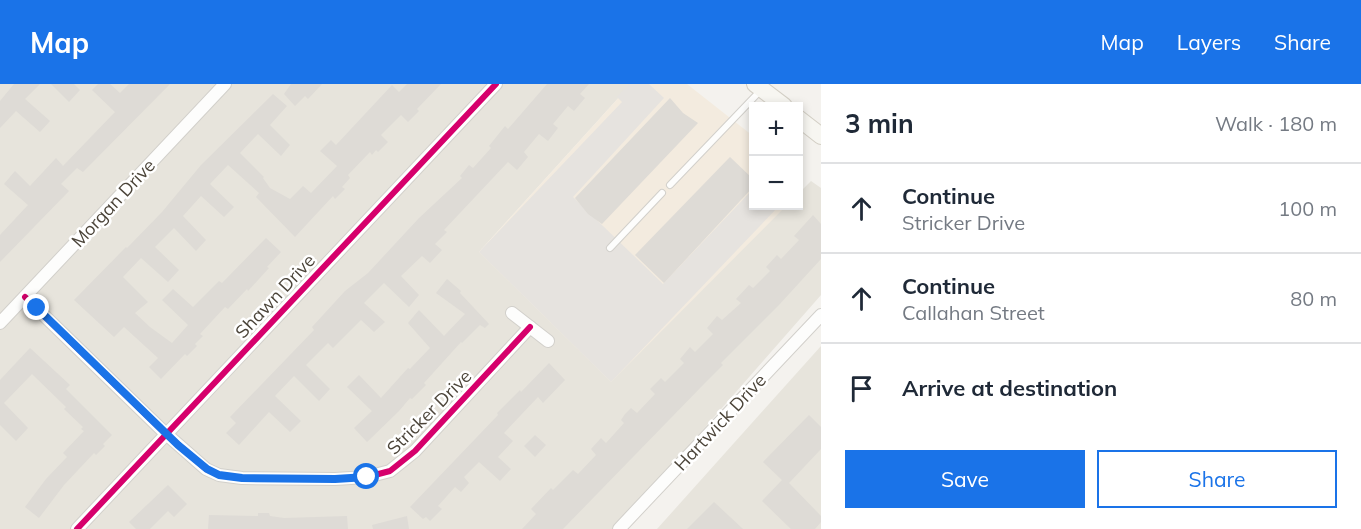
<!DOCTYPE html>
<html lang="en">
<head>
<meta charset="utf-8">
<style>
  :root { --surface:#fff; --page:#f6f6f7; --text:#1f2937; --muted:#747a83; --line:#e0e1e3; --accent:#1a73e8 }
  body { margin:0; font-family:Mulish,sans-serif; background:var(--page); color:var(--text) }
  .controls { position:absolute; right:18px; top:18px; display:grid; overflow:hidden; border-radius:0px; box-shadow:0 3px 9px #0003 }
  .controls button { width:54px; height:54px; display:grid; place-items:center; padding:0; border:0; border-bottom:2px solid var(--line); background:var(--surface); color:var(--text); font:30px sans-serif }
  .stop { position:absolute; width:18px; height:18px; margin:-14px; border:4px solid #1a73e8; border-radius:50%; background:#fff }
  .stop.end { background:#1a73e8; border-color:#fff; box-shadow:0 2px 6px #0008 }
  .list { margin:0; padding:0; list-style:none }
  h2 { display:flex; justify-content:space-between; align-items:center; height:78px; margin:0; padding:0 24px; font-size:26px }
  h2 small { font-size:20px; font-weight:400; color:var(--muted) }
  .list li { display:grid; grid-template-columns:39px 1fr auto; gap:18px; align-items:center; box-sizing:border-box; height:90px; padding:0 24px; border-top:2px solid var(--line) }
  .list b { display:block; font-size:22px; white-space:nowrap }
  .list p { margin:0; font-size:20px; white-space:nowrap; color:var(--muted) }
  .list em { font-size:20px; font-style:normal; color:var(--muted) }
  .actions { display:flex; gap:12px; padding:18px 24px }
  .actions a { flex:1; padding:14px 0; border:2px solid var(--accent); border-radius:0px; text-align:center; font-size:21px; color:var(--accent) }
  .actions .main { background:var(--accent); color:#fff }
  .icon { flex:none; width:33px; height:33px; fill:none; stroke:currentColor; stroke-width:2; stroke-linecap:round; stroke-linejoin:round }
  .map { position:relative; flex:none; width:821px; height:445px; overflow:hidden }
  header { display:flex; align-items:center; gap:36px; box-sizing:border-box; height:84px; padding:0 30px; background:var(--accent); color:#fff }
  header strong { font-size:28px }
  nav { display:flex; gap:33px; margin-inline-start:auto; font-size:21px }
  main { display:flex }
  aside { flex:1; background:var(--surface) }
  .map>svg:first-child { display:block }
</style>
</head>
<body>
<header>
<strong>Map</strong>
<nav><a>Map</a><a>Layers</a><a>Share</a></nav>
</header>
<main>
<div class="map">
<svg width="821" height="445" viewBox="0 0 821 445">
  <rect width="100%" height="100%" fill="#f4f2ee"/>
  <g fill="#e7e4dc">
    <polygon points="0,0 631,0 479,168 786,122 798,122 799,109 811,97 821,104 821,211 616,445 0,445"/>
    <polygon points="821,262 821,445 657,445"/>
  </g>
  <polygon fill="#f3ebdf" points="631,0 687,0 753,52 754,122 786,122 611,298 479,168"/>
  <polygon fill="#e6e3df" points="629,0 649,0 664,14 573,113 663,200 753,105 754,122 779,122 611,298 479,168 622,18 617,13"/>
  <g fill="#dedbd6">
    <polygon points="14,0 40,0 25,15 50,37 40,48 16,27 0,44 0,17"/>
    <polygon points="51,0 74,0 80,6 69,18"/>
    <polygon points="98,0 110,0 120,9 129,0 170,0 83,88 77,84 61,100 69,107 0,178 0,151 28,121 4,100 15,87 30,102 56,74 63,82 115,28 92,6"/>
    <polygon points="291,0 322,0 308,15 305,12 295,22 284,10"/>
    <polygon points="407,0 441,0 417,25 419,27 408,38 401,31 381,51 388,58 378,68 376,66 372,71 370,68 348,91 350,94 342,103 345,105 335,115 333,112 295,153 256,113 259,109 228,81 210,100 234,123 224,133 201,112 183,132 206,156 196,167 174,144 155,163 179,186 168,198 141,174 123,193 148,218 135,229 150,243 172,259 188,241 162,216 173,205 193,223 219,197 222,199 266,154 281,168 267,183 269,184 248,207 247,205 228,225 225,223 200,250 203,252 195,260 197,262 187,272 185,270 161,295 149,283 158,274 124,243 114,253 74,216 126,163 127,164 162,128 201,81 273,10 287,22 270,41 290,61 281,72 258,50 240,69 264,93 263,94 270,104 290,115 303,102 311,109 337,82 320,67 331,56 336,61 392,1 399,8"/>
    <polygon points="547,0 589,0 580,10 585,14 574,27 568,22 553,40 558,44 548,57 539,50 524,68 528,73 517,86 508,78 444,146 447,148 435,160 442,166 430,179 422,172 401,192 419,211 409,223 384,199 364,219 385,238 374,248 361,236 333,264 328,259 306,281 330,305 319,317 294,292 275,312 301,337 290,348 269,328 239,361 226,349 236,339 230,333 314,246 312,243 345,207 368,189 419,134 462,94 460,92 469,81 473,84 491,64 489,62 505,42 508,45"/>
    <polygon points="670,14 683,29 698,39 602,140 588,130 575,114"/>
    <polygon points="730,73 753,95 753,103 664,199 635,171"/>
    <polygon points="813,131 821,140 821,175 779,221 721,279 723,281 704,300 563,445 522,445 536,430 531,425 551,404 553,406 573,386 578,390 596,371 591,365 601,354 606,359 624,339 621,336 625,330 631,324 637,329 655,310 650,305 661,294 665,298 684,279 680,275 690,263 695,268 713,250 707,244 717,232 722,236 741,219 736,215 749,201 753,204 770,187 766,183 777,171 781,175 799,156 794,152"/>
    <polygon points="447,195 461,207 460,209 489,240 485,244 480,241 462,259 461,258 424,299 426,301 412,315 410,314 399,327 367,358 354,344 372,327 347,303 359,291 381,314 408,284 410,285 430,264 408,239 419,226 444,252 465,230 436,209"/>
    <polygon points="30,264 70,301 66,305 112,351 103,360 105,362 96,371 94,369 64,401 39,434 25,423 46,395 67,373 63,369 84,347 81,345 83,343 64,325 66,323 32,290 4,319 28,344 16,357 0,341 0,296"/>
    <polygon points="549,279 565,296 543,319 538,313 504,349 513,357 498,373 511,385 500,397 479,378 464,393 469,399 461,408 455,403 438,422 442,425 430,437 426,433 423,435 410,423 498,331 497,329 520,306 521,308"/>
    <polygon points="809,331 821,343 821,365 789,399 821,432 821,438 815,445 791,445 762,417 782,396 763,378"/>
    <polygon points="535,351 546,361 535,373 524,362"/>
    <polygon points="168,401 187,420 174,433 168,427 150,445 136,445 129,438"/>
    <polygon points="714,418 743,445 687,445"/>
    <polygon points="258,429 269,429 270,432 284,434 347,432 348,445 208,445 209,431 258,432"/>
    <polygon points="407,432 409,445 373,445 372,441"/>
  </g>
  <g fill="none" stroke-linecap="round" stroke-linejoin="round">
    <defs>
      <g id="lane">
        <polyline points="670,101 761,6"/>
        <polyline points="610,164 662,109"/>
      </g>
      <g id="street">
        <polyline points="25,213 165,349 206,385 219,391 242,394 335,395 367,393 390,387 415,367 530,243"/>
        <polyline points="512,229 548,257"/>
        <polyline points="0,239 225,0"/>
        <polyline points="77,445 496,0"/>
        <polyline points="619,445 821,231"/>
      </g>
      <g id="secondary">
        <polyline points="755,0 784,22"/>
        <polyline points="798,34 821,52"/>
      </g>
    </defs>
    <use href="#lane" stroke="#d2d0cb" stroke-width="8"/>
    <use href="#street" stroke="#d2d0cb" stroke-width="14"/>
    <use href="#secondary" stroke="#d3cfc5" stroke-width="18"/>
    <use href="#lane" stroke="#fdfdfc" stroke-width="6"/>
    <use href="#street" stroke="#fdfdfc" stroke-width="12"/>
    <use href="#secondary" stroke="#f7f6f1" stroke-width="16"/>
    <defs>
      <g id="cycleway">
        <polyline points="25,213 165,349 206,385 219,391 242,394 335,395 367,393 390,387 415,367 530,243"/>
        <polyline points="77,445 496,0"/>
      </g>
    </defs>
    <use href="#cycleway" stroke="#fff" stroke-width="10"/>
    <use href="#cycleway" stroke="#d6006c" stroke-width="6"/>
  </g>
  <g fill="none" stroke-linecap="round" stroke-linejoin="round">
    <polyline stroke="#1a73e8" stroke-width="8" points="37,224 178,361 207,385 219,391 242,394 335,395 367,393"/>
  </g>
  <g text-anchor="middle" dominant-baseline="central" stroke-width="5" stroke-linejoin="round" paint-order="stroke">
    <g font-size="18" fill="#4b4439" stroke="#fff">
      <text transform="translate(113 119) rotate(-47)">Morgan Drive</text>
      <text transform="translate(275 212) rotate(-47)">Shawn Drive</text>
      <text transform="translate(429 328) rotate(-45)">Stricker Drive</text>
      <text transform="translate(720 338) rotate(-47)">Hartwick Drive</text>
    </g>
  </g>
</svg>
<div class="controls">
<button>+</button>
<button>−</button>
</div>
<div class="stop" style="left:367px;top:393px"></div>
<div class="stop end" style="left:37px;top:224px"></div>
</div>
<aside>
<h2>3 min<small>Walk · 180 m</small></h2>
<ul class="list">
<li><svg class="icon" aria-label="ahead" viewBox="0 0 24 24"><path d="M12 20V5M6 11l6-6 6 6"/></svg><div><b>Continue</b><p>Stricker Drive</p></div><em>100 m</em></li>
<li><svg class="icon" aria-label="ahead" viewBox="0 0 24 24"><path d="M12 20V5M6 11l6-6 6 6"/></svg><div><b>Continue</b><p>Callahan Street</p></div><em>80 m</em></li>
<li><svg class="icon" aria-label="arrive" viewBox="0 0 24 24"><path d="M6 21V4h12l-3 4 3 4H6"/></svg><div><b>Arrive at destination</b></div></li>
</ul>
<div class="actions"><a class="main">Save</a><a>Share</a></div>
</aside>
</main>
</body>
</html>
